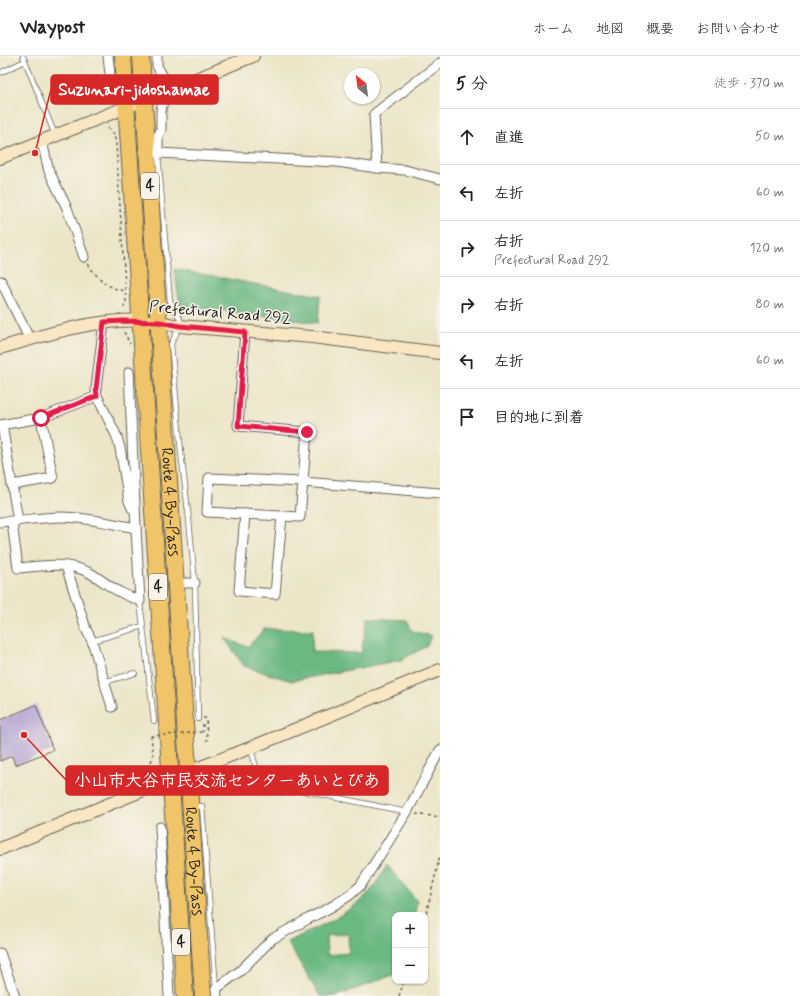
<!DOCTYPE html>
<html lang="ja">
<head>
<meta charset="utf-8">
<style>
  :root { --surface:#fff; --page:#f2f2f2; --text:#222; --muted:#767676; --line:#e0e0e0 }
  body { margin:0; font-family:Mynerve,"Klee One",sans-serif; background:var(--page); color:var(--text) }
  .controls { position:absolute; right:12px; bottom:12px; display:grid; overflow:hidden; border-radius:8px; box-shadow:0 1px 3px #0004 }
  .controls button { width:36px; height:36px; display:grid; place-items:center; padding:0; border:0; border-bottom:1px solid var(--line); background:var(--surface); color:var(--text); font:20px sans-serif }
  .compass { position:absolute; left:344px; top:12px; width:36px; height:36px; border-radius:50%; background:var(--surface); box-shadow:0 1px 3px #0004; rotate:331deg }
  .stop { position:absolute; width:12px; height:12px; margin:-9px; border:3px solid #e11d48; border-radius:50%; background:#fff }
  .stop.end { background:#e11d48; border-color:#fff; box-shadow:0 1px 4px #0008 }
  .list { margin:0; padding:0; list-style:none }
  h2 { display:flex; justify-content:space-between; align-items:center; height:52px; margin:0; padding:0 16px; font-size:17px }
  h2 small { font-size:13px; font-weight:400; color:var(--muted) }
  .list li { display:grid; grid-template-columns:26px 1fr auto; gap:12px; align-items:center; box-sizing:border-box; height:56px; padding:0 16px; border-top:1px solid var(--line) }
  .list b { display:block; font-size:15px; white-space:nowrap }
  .list p { margin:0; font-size:13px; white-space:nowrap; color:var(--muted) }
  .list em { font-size:13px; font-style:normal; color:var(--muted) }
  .icon { flex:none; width:22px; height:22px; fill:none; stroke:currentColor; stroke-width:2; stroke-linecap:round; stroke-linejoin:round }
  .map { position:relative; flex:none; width:440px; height:940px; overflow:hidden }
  header { display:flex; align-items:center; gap:24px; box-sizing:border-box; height:56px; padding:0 20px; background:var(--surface); border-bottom:1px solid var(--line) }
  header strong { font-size:19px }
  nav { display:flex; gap:22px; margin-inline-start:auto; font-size:14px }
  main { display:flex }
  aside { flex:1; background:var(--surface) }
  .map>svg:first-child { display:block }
</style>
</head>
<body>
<header>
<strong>Waypost</strong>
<nav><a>ホーム</a><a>地図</a><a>概要</a><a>お問い合わせ</a></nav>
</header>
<main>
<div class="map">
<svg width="440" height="940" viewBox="0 0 440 940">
  <rect width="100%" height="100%" fill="#f7f3e8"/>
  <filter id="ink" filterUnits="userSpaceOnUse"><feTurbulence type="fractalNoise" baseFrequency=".025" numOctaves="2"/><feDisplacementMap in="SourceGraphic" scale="8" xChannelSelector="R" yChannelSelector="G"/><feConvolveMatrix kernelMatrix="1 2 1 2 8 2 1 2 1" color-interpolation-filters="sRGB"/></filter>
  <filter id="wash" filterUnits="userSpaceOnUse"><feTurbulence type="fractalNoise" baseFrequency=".012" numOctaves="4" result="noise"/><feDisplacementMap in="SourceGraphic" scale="16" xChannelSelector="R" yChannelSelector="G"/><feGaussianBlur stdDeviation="0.9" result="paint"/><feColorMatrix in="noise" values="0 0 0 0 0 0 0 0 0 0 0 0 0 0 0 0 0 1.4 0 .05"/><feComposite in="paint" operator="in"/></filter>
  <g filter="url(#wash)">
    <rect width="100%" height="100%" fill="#ece5c7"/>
    <g fill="#6ab882" stroke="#436a4f" fill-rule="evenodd">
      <polygon points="174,213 320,240 318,267 180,249"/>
      <polygon points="368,562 407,564 412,575 431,580 427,590 401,604 291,625 244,610 224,582 248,591 264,573 313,574 312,596 361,597"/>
      <path d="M387 809 417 845 415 859H395V918L337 940H320L287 886C315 872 352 858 372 833 378 826 382 817 387 809ZM348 877 349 897 327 899 326 880Z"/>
    </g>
    <g id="blocks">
      <polygon fill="#ac9cd2" points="36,649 53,694 15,709 12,700 0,705 0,664"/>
    </g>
  </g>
  <g filter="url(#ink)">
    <use href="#blocks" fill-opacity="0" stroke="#656258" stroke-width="1"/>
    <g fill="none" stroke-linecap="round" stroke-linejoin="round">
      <defs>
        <g id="lane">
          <polyline points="23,0 55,79"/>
          <polyline points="0,17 25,5"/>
          <polyline points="158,97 170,245 180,263 180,270 171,288 181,396 189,464 195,527 198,663"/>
          <polyline points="140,545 154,665"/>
          <polyline points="92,585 143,570"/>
          <polyline points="104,626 135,617"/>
          <polyline points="251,693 260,726 407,756"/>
          <polyline points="193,751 202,750 216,933"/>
        </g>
        <g id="street">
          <polyline points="108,0 112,36"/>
          <polyline points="157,0 157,10 163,21 165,35 161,55 161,74 158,80 158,97 337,106 377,112 405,114 440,123"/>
          <polyline points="42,86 49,115 67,152 84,201"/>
          <polyline points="377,112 374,58 440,7"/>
          <polyline points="0,225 1,225 30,284"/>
          <polyline points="104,266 96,333 97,340 117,381 120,392 129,445 132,452"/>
          <polyline points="245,276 238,370 307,376 300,461 207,456 209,422 303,426 440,437"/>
          <polyline points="0,369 41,362 97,340"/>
          <polyline points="2,369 18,465"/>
          <polyline points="12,429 53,422 41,362"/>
          <polyline points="245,458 239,535 275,538 282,460"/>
          <path d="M0 466C21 465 41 461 62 461 86 461 112 468 136 472"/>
          <path d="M12 466 18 512C41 510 66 505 88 516 100 522 109 531 120 536 127 540 134 542 140 545L136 472 129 316"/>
          <polyline points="66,510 86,573 92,585 112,651"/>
          <polyline points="185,527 195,527"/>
          <polyline points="160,771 169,940"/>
          <polyline points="0,897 15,940"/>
          <polyline points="217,940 216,933 240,915 272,883 308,863 331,851 350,839 361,829 407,756 440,694"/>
        </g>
        <g id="secondary">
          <polyline points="0,102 253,0"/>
          <path d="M0 292C52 277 104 259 159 266 166 267 173 269 180 270L312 281 440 297"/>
          <polyline points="0,793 170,723 250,692 440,614"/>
        </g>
        <g id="highway">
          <polyline points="123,0 185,940"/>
          <path id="s1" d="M141 0 203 940"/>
        </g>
      </defs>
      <use href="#lane" stroke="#656258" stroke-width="6"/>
      <use href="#street" stroke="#656258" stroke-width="11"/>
      <use href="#secondary" stroke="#656258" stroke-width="14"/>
      <use href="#highway" stroke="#656258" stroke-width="18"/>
      <g stroke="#656258" stroke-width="1.5" stroke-dasharray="3 3" stroke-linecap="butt">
        <polyline points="108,72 114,78 116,88 126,245 123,254"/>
        <path d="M88 208C97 222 109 233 125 235"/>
        <polyline points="124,276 130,288"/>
        <polyline points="203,662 206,662 207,685"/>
        <polyline points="203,668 203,676"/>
        <polyline points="150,712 153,697 151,680"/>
        <polyline points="416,758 440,761"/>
        <polyline points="425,863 440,799"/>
        <polyline points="399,940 404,925"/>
      </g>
      <use href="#lane" stroke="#fff" stroke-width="4.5"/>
      <use href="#street" stroke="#fff" stroke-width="9"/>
      <use href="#secondary" stroke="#f9e7c3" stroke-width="12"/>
      <use href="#highway" stroke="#f0c469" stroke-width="16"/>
      <polyline stroke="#656258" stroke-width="1.5" stroke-dasharray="3 3" stroke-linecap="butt" points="151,680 203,676"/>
    </g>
  </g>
  <g fill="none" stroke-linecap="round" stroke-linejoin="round" filter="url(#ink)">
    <polyline stroke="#e11d48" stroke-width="5" points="41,362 97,340 96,333 104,266 124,265 159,266 180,270 245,276 238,370 307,376"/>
  </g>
  <g text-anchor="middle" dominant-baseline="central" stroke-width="3" stroke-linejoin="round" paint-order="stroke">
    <g fill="#f7f3e8" stroke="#5e5c59" stroke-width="1">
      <rect x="141" y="117" width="18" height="26" rx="3"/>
      <rect x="149" y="518" width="18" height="26" rx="3"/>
      <rect x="172" y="873" width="18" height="26" rx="3"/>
    </g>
    <g font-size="15" font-weight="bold" fill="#1c1c1c">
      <text x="150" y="130">4</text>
      <text x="158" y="531">4</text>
      <text x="181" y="886">4</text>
    </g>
    <g font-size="16" fill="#1c1c1c" stroke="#f7f3e8">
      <text transform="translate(220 257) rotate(5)">Prefectural Road 292</text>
      <text stroke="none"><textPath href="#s1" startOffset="447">Route 4 By-Pass</textPath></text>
      <text stroke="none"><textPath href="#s1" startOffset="807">Route 4 By-Pass</textPath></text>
    </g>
  </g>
  <path fill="none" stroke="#d62828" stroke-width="1.5" d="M35 97L51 33M24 679L66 724"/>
  <g fill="#d62828" stroke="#f7f3e8" stroke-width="1.5">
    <circle cx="35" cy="97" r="4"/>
    <circle cx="24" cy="679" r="4"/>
  </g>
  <g fill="#d62828" stroke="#d62828" stroke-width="1.5">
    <rect x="51" y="19" width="167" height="29" rx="4"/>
    <rect x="66" y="710" width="322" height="29" rx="4"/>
  </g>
  <g font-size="17" text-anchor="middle" font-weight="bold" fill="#fff">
    <text x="134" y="39">Suzunari-jidoshamae</text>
    <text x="227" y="730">小山市大谷市民交流センターあいとぴあ</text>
  </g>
</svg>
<div class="controls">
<button>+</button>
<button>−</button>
</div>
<svg class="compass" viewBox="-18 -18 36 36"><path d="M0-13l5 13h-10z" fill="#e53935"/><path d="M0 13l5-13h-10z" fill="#767676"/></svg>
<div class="stop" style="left:41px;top:362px"></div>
<div class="stop end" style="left:307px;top:376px"></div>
</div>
<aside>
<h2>5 分<small>徒歩 · 370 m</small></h2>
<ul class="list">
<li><svg class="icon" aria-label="ahead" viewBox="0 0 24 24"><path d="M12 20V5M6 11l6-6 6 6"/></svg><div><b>直進</b></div><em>50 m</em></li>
<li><svg class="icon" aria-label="left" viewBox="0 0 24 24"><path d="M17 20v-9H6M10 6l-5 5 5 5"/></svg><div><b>左折</b></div><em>60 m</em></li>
<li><svg class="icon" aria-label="right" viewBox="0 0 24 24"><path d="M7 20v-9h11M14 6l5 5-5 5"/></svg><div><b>右折</b><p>Prefectural Road 292</p></div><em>120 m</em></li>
<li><svg class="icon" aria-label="right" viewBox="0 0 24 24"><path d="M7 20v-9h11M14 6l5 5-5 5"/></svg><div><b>右折</b></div><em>80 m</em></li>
<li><svg class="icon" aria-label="left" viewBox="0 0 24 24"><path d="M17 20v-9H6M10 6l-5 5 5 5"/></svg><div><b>左折</b></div><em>60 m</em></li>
<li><svg class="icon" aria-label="arrive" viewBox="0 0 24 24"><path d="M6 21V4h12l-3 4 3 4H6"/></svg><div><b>目的地に到着</b></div></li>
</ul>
</aside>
</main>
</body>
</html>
